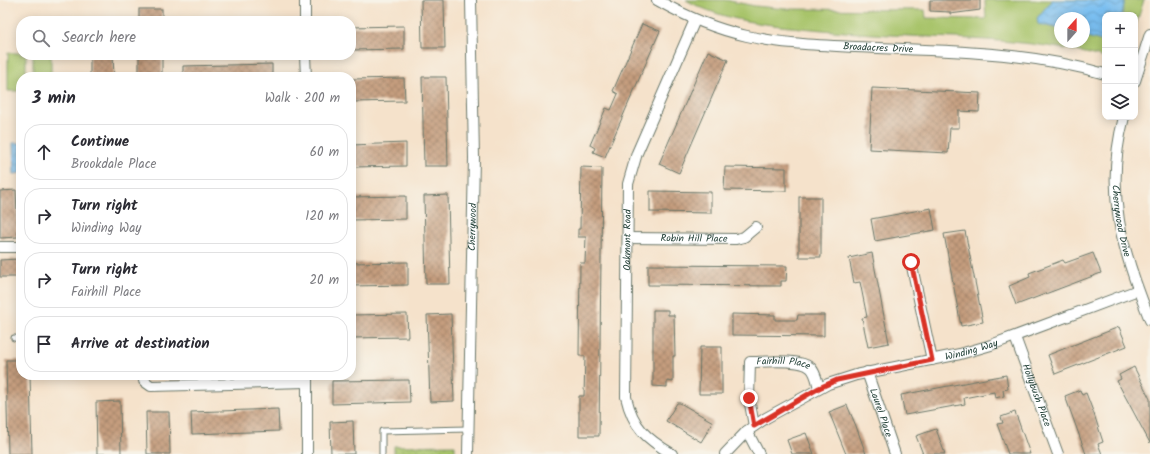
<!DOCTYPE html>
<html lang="en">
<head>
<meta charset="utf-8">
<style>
  :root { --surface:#fff; --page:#f2f2f3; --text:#2b2b33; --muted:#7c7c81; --line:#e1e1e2 }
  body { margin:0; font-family:Kalam,sans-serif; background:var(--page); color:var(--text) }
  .controls { position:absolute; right:12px; top:12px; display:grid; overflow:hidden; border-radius:8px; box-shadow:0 2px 10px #0003 }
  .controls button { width:36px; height:36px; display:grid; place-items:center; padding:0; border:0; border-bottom:1px solid var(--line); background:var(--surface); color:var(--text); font:20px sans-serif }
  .compass { position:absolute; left:1054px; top:12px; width:36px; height:36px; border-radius:50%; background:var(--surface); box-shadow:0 2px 10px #0003; rotate:21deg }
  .stop { position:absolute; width:12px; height:12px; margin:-9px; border:3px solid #d93025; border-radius:50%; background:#fff }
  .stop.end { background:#d93025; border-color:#fff; box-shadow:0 1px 4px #0008 }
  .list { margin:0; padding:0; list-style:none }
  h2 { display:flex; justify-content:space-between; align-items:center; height:52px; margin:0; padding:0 16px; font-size:17px }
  h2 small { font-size:13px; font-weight:400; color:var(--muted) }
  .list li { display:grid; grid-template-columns:26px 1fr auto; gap:12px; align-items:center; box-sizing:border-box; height:56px; margin:0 8px 8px; padding:0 8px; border:1px solid var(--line); border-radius:16px }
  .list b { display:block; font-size:15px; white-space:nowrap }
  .list p { margin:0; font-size:13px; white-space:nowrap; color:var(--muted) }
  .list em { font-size:13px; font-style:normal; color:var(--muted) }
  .icon { flex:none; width:22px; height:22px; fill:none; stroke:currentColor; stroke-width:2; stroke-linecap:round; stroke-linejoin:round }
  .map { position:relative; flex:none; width:1150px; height:454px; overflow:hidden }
  .search { position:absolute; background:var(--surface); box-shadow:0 2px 10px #0003; left:16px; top:16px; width:340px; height:44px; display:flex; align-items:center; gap:10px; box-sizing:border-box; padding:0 14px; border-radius:16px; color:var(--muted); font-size:15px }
  .panel { position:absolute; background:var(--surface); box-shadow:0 2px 10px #0003; left:16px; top:72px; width:340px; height:308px; border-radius:16px }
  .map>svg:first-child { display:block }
</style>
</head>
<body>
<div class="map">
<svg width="1150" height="454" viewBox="0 0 1150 454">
  <defs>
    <pattern id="park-dots" width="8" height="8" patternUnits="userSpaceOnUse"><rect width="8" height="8" fill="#a8c46a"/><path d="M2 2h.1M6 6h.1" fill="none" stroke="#88a058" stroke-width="1.8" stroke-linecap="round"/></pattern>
    <pattern id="water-waves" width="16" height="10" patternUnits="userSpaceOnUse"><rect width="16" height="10" fill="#7abff1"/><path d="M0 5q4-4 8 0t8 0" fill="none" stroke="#639cc4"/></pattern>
    <pattern id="building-cross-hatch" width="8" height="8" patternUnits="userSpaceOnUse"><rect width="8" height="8" fill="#c59d7e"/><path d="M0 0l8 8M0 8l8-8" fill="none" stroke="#9f8168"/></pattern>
  </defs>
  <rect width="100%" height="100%" fill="#f7f3e8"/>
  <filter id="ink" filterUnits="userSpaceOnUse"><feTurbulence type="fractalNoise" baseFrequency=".025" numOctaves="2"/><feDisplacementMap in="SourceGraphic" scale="8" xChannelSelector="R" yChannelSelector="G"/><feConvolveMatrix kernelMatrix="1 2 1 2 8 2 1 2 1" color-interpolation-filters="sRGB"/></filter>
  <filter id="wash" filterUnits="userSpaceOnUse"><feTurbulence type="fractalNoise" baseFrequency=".012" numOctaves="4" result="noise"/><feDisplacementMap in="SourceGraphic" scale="16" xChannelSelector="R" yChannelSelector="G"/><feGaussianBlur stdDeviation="0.9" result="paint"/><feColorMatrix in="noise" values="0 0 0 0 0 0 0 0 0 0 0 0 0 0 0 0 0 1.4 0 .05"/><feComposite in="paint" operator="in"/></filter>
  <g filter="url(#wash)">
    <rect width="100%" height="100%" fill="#f5e2cb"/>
    <g fill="#a8c46a" stroke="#64804f" fill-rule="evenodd">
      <path d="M686 0H725L755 6 786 9 925 10 926 18 986 19 985 0H1144L1135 28V15H1105V58C1056 44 1005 41 955 38 907 36 860 34 812 29 769 25 725 22 686 0ZM1060 18H1084V42H1060Z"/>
      <polygon points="8,53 21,53 21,55 26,55 26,77 21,77 21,91 8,91"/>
      <rect x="33" y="55" width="18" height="22"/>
    </g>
    <polygon fill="url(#park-dots)" stroke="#64804f" points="455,445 455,454 394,454 394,446"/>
    <g fill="url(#water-waves)" stroke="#4c7e92">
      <polygon points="1052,0 1125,0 1122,15 1105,15 1105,42 1084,36 1084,18 1060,18 1060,29 1038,24 1037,18"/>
      <polygon points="13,143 21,143 21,173 14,174"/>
    </g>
    <g id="blocks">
      <g fill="url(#building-cross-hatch)">
        <polygon points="421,0 444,0 445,48 422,48"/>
        <polygon points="930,0 980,0 980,10 950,14 950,12 930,11"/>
        <rect x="139" y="9" width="23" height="12"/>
        <polygon points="642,24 660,31 605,157 593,152 595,148 590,145 606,108 611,110 618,94 613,91"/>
        <polygon points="404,26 404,49 351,50 351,27"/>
        <polygon points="708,51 728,60 679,173 659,164"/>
        <polygon points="90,55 113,55 114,77 90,77"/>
        <rect x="139" y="55" width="23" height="22"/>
        <polygon points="272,64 272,77 183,77 183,66"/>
        <polygon points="422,77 446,77 448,166 424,166"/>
        <polygon points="404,78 405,101 351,102 351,79"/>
        <polygon points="872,88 980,93 979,112 959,111 959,128 950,128 948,153 869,149"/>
        <polygon points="406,143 406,166 351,167 351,145"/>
        <polygon points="581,167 602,168 599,436 579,436 579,396 584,396 585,356 579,356 580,263 585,263 586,237 578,237 578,229 580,229"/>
        <polygon points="725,167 786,168 786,191 724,190"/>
        <polygon points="16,190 18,237 0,238 0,191"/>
        <polygon points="650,191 711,192 711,213 650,212"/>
        <polygon points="448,195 450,284 426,284 424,196"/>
        <polygon points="406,196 406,219 351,220 351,197"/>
        <rect x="799" y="197" width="22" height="60"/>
        <polygon points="931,208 935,230 875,241 871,219"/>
        <polygon points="965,231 983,322 961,326 944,234"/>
        <polygon points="872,253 889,343 868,347 862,318 867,317 860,282 854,283 849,258"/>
        <polygon points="1093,253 1101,273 1016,305 1009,286 1030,277 1029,273 1063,260 1065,263"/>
        <polygon points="19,259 19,277 0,277 0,260"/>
        <polygon points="408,262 408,285 351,286 351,263"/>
        <polygon points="648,265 787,266 786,281 781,281 781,286 648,285"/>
        <polygon points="653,310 668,310 668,315 674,315 675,356 673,356 673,382 667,381 667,387 653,386"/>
        <polygon points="407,314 408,337 351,338 351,315"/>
        <polygon points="451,314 454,401 430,402 427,315"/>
        <polygon points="732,314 775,315 775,320 797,320 798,315 824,315 824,336 732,335"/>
        <polygon points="1119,327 1127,346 1055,374 1048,355"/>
        <polygon points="700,347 722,347 722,394 699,394"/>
        <polygon points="6,360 21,360 21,375 30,375 32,454 8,454"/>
        <polygon points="1134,367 1150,399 1150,443 1117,381 1121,379 1119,375"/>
        <polygon points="1006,375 1008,389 1003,390 1004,396 995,398 994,392 964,398 965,404 905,415 901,395"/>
        <polygon points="409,380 410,402 332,404 332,381"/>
        <polygon points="1080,390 1082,395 1086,393 1094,414 1103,442 1098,444 1102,454 1086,454 1065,396"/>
        <polygon points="120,401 121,454 97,454 96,402"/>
        <polygon points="677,403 680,403 713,422 701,442 666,421"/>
        <polygon points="847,405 856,426 866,454 846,454 829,412"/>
        <polygon points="278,409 279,431 192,434 191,412"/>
        <polygon points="146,412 169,412 170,454 147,454"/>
        <polygon points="1015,412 1018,420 1030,454 1008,454 997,424 1003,423 1001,417"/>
        <polygon points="353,421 354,454 331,454 330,422"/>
        <polygon points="936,429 945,454 923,454 916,436"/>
        <polygon points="806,433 814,454 792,454 787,440"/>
      </g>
    </g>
  </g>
  <g filter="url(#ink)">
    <use href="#blocks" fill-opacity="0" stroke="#6a7769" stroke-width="1"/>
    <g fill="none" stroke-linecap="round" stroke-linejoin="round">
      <defs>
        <g id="lane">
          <polyline points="14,338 21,339"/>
          <polyline points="228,375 228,384"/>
          <polyline points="382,454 382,431 468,429"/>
        </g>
        <g id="street">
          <polyline points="305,0 305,21"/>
          <path id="s1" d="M657 0C685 16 715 29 747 36 782 44 819 45 855 47 939 51 1024 50 1105 74"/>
          <polyline points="305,55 306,77"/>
          <polyline points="1135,81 1150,34"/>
          <path id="s2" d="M1124 117C1104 192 1122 251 1150 320"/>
          <path id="s3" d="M628 238 736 239 744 237 756 227"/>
          <polyline points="0,247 21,247"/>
          <polyline points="911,262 932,360"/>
          <path id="s4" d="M1015 337 1058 454"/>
          <path id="s5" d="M867 372 895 454"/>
          <polyline points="144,375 144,381 151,386 307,382"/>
          <path id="s6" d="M754 426 749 398 750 362C764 362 800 358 811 368 816 373 817 381 819 388"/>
          <polyline points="747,431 759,454"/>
          <polyline points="307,454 307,375"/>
          <path id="s7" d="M468 454 474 158 471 0"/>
          <path id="s8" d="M672 454C647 439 633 428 626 397L628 184 637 153 695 20"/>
          <path id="s9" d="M725 454 747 431 766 418 828 384 856 375 960 354 991 345 1138 290"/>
        </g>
      </defs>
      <use href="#lane" stroke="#6a7769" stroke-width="7"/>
      <use href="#street" stroke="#6a7769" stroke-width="12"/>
      <use href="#lane" stroke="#fff" stroke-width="5"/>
      <use href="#street" stroke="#fff" stroke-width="10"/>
    </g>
  </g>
  <g fill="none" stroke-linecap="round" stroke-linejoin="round" filter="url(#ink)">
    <polyline stroke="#d93025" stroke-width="5" points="749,398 754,426 819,388 837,380 932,360 911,262"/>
  </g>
  <g text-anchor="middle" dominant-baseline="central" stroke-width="3" stroke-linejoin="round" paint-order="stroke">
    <g font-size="10" fill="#1f3d34" stroke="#f7f3e8">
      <text stroke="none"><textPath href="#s1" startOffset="229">Broadacres Drive</textPath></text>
      <text stroke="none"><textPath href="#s2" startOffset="105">Cherrywood Drive</textPath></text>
      <text stroke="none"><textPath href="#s7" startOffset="227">Cherrywood</textPath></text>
      <text stroke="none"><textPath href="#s3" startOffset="66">Robin Hill Place</textPath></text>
      <text stroke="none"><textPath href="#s8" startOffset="233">Oakmont Road</textPath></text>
      <text stroke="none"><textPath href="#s9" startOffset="273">Winding Way</textPath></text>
      <text stroke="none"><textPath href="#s6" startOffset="98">Fairhill Place</textPath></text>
      <text stroke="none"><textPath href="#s4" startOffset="62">Hollybush Place</textPath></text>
      <text stroke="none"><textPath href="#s5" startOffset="43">Laurel Place</textPath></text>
    </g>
  </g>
</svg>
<div class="controls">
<button>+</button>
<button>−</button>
<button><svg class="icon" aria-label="layers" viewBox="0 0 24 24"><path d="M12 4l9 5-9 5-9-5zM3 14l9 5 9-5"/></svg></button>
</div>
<svg class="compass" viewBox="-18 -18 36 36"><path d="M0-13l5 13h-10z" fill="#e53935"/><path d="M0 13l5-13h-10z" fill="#7c7c81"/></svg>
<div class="stop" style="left:911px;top:262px"></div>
<div class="stop end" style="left:749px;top:398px"></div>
<div class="search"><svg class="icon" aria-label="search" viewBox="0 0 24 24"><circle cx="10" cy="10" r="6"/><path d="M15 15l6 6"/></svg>Search here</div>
<section class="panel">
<h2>3 min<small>Walk · 200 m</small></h2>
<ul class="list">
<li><svg class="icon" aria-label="ahead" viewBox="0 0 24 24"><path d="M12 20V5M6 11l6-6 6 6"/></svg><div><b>Continue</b><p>Brookdale Place</p></div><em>60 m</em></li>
<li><svg class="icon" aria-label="right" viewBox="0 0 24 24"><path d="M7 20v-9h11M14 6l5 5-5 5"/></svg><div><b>Turn right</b><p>Winding Way</p></div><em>120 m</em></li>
<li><svg class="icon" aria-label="right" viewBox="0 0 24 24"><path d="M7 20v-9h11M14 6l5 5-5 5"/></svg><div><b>Turn right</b><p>Fairhill Place</p></div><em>20 m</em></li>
<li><svg class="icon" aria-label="arrive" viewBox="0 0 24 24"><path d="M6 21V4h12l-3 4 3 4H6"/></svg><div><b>Arrive at destination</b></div></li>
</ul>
</section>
</div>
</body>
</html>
